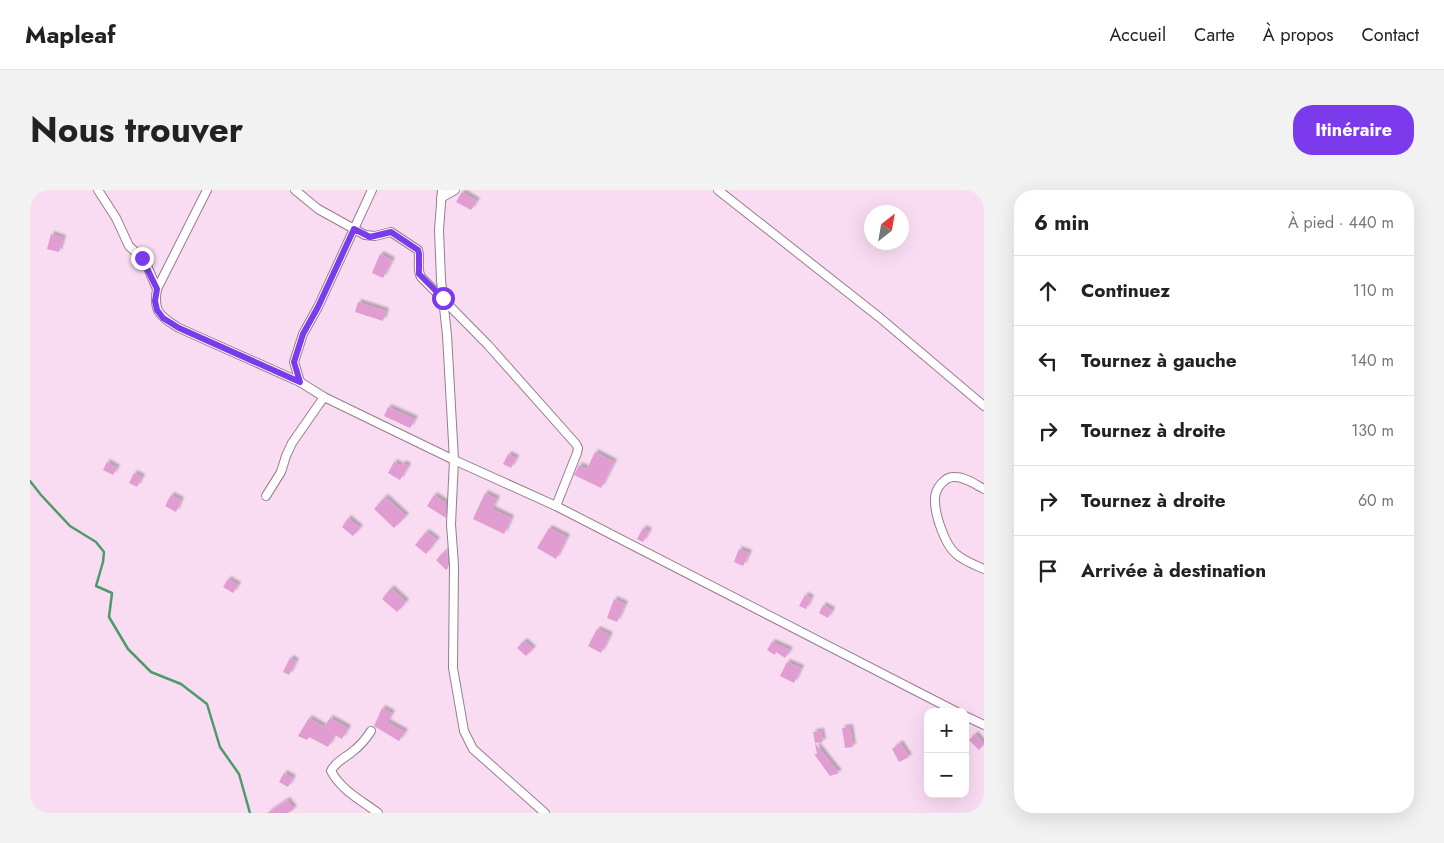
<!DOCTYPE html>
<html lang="fr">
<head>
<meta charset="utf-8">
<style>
  :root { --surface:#fff; --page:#f2f2f2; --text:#222; --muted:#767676; --line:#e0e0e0; --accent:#7c3aed }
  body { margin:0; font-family:Jost,sans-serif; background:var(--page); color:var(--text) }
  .controls { position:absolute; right:15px; bottom:15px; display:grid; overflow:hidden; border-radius:10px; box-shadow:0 5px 20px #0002 }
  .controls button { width:45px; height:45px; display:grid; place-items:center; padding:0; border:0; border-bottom:1px solid var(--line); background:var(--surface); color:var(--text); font:25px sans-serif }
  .compass { position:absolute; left:834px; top:15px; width:45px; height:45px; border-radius:50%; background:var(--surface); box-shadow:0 5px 20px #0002; rotate:31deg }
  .stop { position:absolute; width:15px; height:15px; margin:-11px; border:4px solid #7c3aed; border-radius:50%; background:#fff }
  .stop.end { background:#7c3aed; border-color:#fff; box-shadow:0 1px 5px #0008 }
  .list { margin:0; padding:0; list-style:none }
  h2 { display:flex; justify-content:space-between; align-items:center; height:65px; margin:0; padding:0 20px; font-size:21px }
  h2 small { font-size:16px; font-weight:400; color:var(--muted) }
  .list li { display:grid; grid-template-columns:32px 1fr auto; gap:15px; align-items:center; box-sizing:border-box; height:70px; padding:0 20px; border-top:1px solid var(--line) }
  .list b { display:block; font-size:19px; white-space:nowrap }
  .list em { font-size:16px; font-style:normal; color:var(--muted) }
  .icon { flex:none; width:28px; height:28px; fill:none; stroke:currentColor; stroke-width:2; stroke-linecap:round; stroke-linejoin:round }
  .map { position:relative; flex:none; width:954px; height:623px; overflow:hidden; border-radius:20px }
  header { display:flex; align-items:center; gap:30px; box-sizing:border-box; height:70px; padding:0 25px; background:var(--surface); border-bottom:1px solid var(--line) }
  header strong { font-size:24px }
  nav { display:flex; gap:28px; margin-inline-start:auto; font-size:18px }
  .intro { display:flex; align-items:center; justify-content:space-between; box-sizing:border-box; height:120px; padding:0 30px }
  h1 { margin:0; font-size:35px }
  .button { padding:12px 22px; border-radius:20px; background:var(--accent); color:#fff; font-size:18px; font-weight:700 }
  main { display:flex; gap:30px; padding:0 30px }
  aside { flex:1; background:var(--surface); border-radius:20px; box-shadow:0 5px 20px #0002 }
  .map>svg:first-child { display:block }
</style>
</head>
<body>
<header>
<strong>Mapleaf</strong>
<nav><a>Accueil</a><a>Carte</a><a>À propos</a><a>Contact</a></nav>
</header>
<div class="intro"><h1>Nous trouver</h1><a class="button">Itinéraire</a></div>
<main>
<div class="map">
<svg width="954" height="623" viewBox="0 0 954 623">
  <defs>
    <filter id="shadow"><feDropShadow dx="3" dy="-3" stdDeviation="1" flood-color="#0004"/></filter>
  </defs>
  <rect width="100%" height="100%" fill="#f9dcf2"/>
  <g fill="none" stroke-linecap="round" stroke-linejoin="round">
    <polyline stroke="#4d9b6a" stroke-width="2.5" points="0,291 11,305 40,336 66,352 74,362 73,372 66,396 82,403 79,427 98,459 121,482 151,494 177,514 190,557 209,584 220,623"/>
  </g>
  <g fill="#e19cd2" filter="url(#shadow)">
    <polygon points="432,2 447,11 441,20 426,12"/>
    <polygon points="21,44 33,48 29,62 17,59"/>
    <polygon points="350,64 362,70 353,88 342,83"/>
    <polygon points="328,112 356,121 353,131 325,122"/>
    <polygon points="358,217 385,229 380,238 354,226"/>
    <polygon points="565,262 584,272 571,298 544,285 549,275 557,279"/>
    <polygon points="478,264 486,268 481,278 473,274"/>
    <polygon points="77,272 87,278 83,285 73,280"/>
    <polygon points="364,272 371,276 373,273 378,276 370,290 358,283"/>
    <polygon points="104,283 112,287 107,297 99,293"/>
    <polygon points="455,303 467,309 462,319 481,328 474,344 443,329"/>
    <polygon points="141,305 151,310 146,322 135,316"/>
    <polygon points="404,305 416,313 416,328 397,316"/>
    <polygon points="355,307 376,326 364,338 344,319"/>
    <polygon points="318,328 330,338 323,346 312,337"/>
    <polygon points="519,338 537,347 526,369 507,358"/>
    <polygon points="613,338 619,341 613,352 607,349"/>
    <polygon points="396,342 407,350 396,364 385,355"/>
    <polygon points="417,359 418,378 416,380 406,370"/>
    <polygon points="709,359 719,363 713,376 704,372"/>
    <polygon points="198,389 208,395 203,403 193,397"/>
    <polygon points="361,398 376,412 367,422 352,409"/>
    <polygon points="775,405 781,408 776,419 769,416"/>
    <polygon points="584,409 595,414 587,432 577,428"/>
    <polygon points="793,415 802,420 798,428 789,423"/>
    <polygon points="567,439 580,445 571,463 558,456"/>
    <polygon points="494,451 503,459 496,466 487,458"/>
    <polygon points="742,452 760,460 755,468 746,462 745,465 737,460"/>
    <polygon points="260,468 266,471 259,485 253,482"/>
    <polygon points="757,472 771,478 764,493 750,486"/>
    <polygon points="352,518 362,523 357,532 375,542 369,551 344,536"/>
    <polygon points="279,528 294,537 300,528 318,538 312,549 305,545 298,557 279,547 277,550 268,546"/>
    <polygon points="820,537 823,557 815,558 812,538"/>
    <polygon points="791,541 793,552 785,553 809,583 800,586 784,564 787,564 783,542"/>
    <polygon points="945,544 954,554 949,560 939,550"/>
    <polygon points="870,553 879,567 869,572 862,559"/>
    <polygon points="254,583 263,588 258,597 249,592"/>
    <polygon points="257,610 264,619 258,623 237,623"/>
  </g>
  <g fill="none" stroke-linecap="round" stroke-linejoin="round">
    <defs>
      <g id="street">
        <polyline points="68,0 86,28 99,56 115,71 127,99"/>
        <path d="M177 0 127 99C123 122 130 126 149 138L270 192 294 207 424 270 526 316 927 522"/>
        <path d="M265 0 288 19 335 45 345 46 361 42 388 60C391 69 386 78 391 87L458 155 546 254 548 258 547 263 526 316"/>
        <polyline points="412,0 409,40 411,90 417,145 424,270 421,334 424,375 423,478 434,541 443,559 515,623"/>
        <polyline points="688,0 849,127 954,216"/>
        <polyline points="411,8 425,0"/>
        <polyline points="270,192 264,172 273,144 288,117 342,0"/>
        <path d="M954 299C945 294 935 287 925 287 914 286 904 300 905 311 905 325 915 355 926 364 934 371 945 375 954 379"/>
        <polyline points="236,306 251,282 256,266 262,253 294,207"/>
        <polyline points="935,526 954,535"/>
        <path d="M341 541C336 549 330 556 322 562 315 568 305 572 301 581 311 600 331 610 348 623"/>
      </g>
    </defs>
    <use href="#street" stroke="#967c90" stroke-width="10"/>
    <use href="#street" stroke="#fff" stroke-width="8"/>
  </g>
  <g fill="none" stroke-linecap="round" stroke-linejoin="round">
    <polyline stroke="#7c3aed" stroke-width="6" points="112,68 127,99 125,111 127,120 133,128 149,138 270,192 264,172 273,144 288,117 324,39 340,47 361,42 388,60 389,64 389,84 413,108"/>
  </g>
</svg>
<div class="controls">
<button>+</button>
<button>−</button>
</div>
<svg class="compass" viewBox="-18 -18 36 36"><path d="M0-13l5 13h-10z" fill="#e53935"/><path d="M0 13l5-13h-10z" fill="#767676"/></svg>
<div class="stop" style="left:413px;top:108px"></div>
<div class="stop end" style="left:112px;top:68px"></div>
</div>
<aside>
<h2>6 min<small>À pied · 440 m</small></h2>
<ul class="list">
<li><svg class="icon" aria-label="ahead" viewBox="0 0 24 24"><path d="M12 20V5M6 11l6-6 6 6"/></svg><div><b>Continuez</b></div><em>110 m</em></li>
<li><svg class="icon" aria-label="left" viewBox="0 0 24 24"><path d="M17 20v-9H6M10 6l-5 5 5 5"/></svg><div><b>Tournez à gauche</b></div><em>140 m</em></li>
<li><svg class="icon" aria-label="right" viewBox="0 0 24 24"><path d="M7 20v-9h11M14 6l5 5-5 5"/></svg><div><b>Tournez à droite</b></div><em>130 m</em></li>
<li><svg class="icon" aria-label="right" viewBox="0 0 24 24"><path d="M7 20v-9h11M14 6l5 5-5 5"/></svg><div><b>Tournez à droite</b></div><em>60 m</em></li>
<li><svg class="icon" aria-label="arrive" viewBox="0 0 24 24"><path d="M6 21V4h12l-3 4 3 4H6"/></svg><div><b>Arrivée à destination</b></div></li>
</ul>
</aside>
</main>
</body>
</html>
